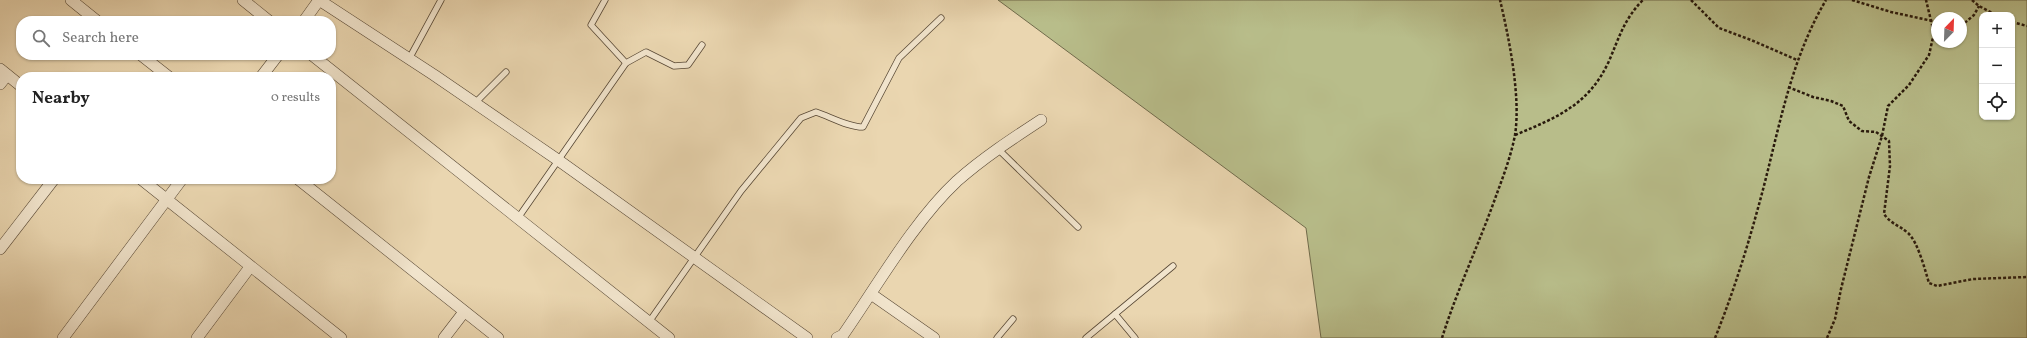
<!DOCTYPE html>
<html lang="en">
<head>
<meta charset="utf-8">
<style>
  :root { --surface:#fff; --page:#f6f6f6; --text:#222; --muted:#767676; --line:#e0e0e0 }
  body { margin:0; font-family:Vollkorn,serif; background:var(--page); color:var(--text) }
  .controls { position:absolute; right:12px; top:12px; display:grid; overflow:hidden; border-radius:8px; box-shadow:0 1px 3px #0004 }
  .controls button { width:36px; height:36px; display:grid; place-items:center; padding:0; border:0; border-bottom:1px solid var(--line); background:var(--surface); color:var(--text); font:20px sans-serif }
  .compass { position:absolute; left:1931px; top:12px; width:36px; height:36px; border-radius:50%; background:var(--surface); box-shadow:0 1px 3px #0004; rotate:23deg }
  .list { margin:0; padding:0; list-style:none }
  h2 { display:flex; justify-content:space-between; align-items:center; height:52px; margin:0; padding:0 16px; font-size:17px }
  h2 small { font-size:13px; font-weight:400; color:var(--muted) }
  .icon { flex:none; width:22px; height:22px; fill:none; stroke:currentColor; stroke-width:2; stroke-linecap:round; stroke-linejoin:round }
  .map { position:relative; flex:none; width:2027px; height:338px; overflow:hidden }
  .search { position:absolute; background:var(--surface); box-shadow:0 1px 3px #0004; left:16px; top:16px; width:320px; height:44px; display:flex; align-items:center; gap:10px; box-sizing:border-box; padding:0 14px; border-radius:16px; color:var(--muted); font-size:15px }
  .panel { position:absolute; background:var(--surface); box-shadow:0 1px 3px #0004; left:16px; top:72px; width:320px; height:112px; border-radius:16px }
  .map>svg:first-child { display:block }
</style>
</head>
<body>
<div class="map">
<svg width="2027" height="338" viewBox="0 0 2027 338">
  <rect width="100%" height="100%" fill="#ead6b0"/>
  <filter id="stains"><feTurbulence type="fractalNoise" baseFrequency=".005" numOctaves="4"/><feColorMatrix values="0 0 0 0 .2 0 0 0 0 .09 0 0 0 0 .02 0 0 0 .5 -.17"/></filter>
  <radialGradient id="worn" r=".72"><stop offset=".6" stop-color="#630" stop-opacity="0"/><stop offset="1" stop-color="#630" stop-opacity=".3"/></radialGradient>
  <path fill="#b8bd8a" stroke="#706b4b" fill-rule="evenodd" d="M998 0H2027V338H1321L1306 228ZM1982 15H2012V117H1982ZM1937 18H1961V42H1937Z"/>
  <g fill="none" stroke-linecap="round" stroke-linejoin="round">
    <defs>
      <g id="lane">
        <polyline points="605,0 591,25 626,63"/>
        <polyline points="409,59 441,0"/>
        <polyline points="475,103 506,72"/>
        <polyline points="998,149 1078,227"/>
        <polyline points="518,218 626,63 646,52 674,66 688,65 702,45"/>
        <polyline points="1115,314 1135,338"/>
        <path d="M649 322 741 191 801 118 816 112C831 117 848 127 863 127L899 58 941 18"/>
        <polyline points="997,338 1013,319"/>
        <polyline points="1086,338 1173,266"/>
      </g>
      <g id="street">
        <polyline points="71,0 97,21"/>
        <polyline points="243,0 269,21"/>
        <polyline points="319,0 434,75 558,160 807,338"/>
        <polyline points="304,21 319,0"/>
        <polyline points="141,55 169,77"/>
        <polyline points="312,55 669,338"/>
        <polyline points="0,69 21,86"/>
        <polyline points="261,77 278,55"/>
        <polyline points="0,84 7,75"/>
        <polyline points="141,179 341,338"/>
        <polyline points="298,179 498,338"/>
        <polyline points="0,249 54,179"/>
        <polyline points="871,294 934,338"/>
        <polyline points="63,338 182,179"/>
        <polyline points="197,338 250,267"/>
        <polyline points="444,338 464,312"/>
        <path d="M837 338 843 335C877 286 914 221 957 181 983 158 1012 139 1041 120"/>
      </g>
    </defs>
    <use href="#lane" stroke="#584835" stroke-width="7"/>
    <use href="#street" stroke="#584835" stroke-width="12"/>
    <g stroke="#28190c" stroke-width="2.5" stroke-dasharray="3 2" stroke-linecap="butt">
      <polyline points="1691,0 1719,28 1751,40 1797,60"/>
      <polyline points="1852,0 1891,12 1937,22"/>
      <polyline points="1972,0 1979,6 1996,15"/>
      <polyline points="2012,22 2027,26"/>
      <polyline points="1961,26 1974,15 1979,6"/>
      <path d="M1788 87 1813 97 1831 101 1843 106 1849 121 1862 131 1876 132 1889 141 1890 166 1884 214C1892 225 1899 225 1908 233 1918 242 1925 270 1929 283L1937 286 1973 279 2027 277"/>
      <path d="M1515 135C1556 118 1589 105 1609 61 1619 38 1624 19 1643 0"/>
      <path d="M1442 338C1457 290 1479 244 1496 196 1503 177 1511 156 1515 135 1521 97 1509 38 1500 0"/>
      <path d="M1715 338C1732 296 1746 252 1758 208 1778 137 1788 64 1826 0"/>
      <polyline points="1827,338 1835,319 1841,289 1869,177 1882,136 1888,106 1909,85 1929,55 1934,33 1926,0"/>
    </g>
    <use href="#lane" stroke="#f1e4cc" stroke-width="5.5"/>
    <use href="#street" stroke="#f1e4cc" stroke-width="11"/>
  </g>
  <rect width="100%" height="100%" filter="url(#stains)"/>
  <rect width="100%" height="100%" fill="url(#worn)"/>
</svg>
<div class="controls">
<button>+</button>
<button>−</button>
<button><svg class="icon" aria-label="locate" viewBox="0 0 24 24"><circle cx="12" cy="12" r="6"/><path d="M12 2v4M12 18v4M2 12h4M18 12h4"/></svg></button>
</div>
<svg class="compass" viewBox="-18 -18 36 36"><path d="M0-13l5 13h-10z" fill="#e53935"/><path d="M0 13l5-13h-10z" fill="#767676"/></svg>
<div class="search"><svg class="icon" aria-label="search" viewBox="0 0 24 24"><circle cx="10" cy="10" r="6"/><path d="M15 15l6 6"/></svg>Search here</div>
<section class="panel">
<h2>Nearby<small>0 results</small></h2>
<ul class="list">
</ul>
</section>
</div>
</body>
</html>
